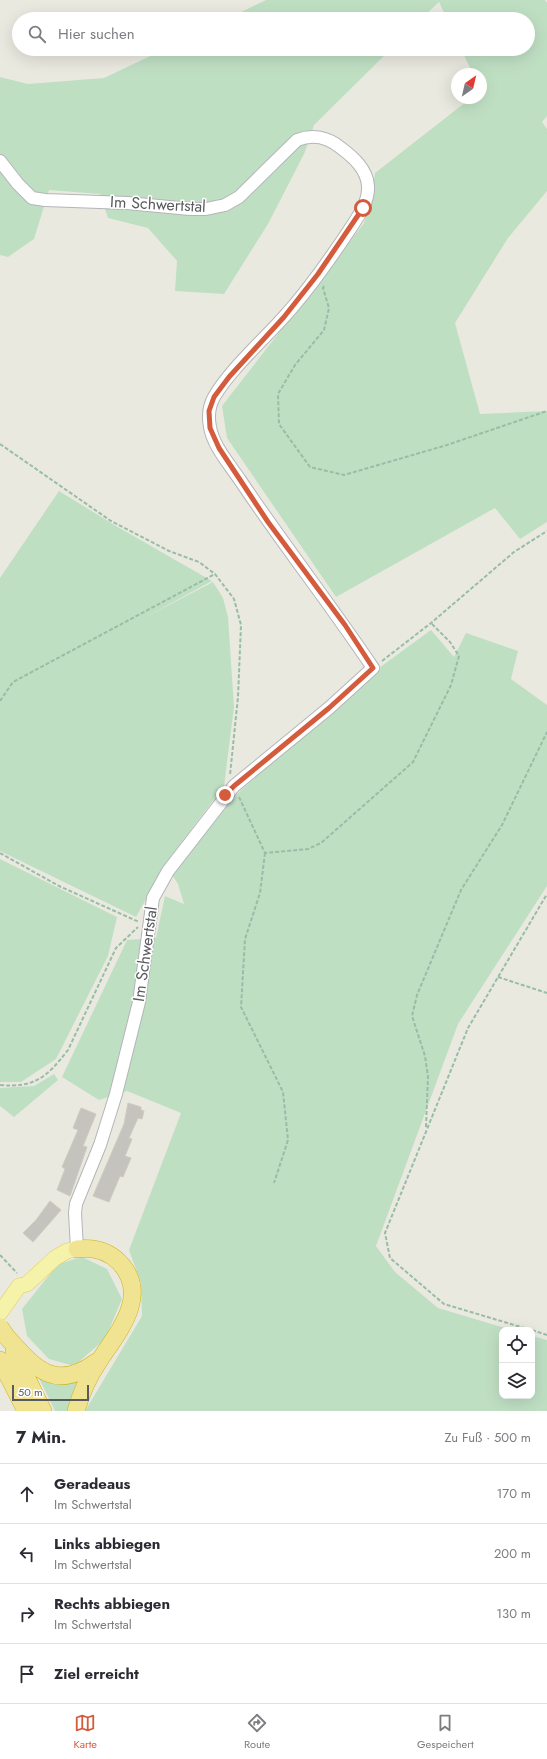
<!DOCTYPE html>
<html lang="de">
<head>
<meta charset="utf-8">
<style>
  :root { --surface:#fff; --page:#f7f7f7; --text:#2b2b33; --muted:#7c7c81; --line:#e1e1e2; --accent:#d45c3d }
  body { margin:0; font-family:Jost,sans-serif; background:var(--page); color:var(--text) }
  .controls { position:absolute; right:12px; bottom:12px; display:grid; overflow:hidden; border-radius:8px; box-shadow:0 4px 16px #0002 }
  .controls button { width:36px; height:36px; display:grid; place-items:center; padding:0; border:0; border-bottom:1px solid var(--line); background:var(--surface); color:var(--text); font:20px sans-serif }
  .compass { position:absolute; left:451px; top:68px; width:36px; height:36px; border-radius:50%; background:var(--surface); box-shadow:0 4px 16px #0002; rotate:34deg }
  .scale { position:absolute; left:12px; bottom:10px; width:77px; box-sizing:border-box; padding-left:4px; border:2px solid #595b5f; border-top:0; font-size:11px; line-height:14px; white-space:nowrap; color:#595b5f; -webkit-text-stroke:3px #fff; paint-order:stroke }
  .stop { position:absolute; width:12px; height:12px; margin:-9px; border:3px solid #d45c3d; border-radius:50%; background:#fff }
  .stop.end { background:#d45c3d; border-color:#fff; box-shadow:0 1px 4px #0008 }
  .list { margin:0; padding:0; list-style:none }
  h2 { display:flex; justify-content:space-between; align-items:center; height:52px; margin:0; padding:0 16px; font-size:17px }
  h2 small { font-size:13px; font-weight:400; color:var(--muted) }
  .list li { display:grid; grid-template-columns:26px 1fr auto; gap:12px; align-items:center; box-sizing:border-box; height:60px; padding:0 16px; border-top:1px solid var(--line) }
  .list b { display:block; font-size:15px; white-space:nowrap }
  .list p { margin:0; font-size:13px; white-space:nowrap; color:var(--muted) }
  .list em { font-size:13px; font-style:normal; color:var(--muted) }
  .icon { flex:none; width:22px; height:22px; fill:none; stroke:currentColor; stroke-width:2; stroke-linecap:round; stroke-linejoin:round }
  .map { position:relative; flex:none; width:547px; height:1411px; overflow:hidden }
  .search { position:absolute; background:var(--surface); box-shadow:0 4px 16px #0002; left:12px; right:12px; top:12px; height:44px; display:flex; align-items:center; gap:10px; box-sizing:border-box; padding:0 14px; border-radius:22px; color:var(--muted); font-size:15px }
  .sheet { height:292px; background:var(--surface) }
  nav { display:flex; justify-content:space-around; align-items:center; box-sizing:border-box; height:56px; border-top:1px solid var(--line); background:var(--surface); font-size:11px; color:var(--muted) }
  nav a { display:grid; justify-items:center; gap:2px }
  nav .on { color:var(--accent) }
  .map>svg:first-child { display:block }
</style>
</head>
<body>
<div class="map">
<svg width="547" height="1411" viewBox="0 0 547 1411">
  <rect width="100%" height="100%" fill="#eae9e0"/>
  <g fill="#bfdfc3">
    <polygon points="266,0 545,0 547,3 547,116 542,122 547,129 547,191 508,238 455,323 480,414 547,411 547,522 520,539 495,508 336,597 227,438 222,406 364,223 371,198 375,173 471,98 481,98 481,74 473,74 461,49 528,49 528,19 447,19 439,2 421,19 227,19"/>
    <polygon points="165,49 391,49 314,125 305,152 268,224 224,294 175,291 177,261 148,228 108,218 100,194 49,190 34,239 8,257 0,255 0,77 28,84 104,78"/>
    <polygon points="59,491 116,526 212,581 142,619 213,582 223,598 228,617 234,707 224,786 168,860 136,917 0,851 0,578"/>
    <polygon points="431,630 454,657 466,633 518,651 511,679 547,705 547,886 458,1024 376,1246 395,1272 438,1308 512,1330 502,1330 502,1396 532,1396 532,1336 547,1340 547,1411 85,1411 142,1316 141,1283 129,1250 181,1113 127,1091 99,1100 62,1077 127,940 156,938 165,896 184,904 178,884 171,873 240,791 383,665"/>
    <polygon points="0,859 117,917 108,956 56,1059 21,1082 0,1082"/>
    <polygon points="54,1074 58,1080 14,1117 0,1106 0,1088 34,1086"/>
    <polygon points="82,1257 107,1269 122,1299 105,1339 74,1366 49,1359 27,1336 22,1309 58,1264"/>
    <polygon points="37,1374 84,1374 73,1411 55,1411"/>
  </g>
  <g fill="#c5c3bd" stroke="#cecbbf">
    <polygon points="128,1103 141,1107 141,1110 144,1111 142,1119 138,1118 129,1138 132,1139 125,1156 131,1158 123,1177 120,1176 109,1202 93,1196 124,1124"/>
    <polygon points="81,1108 96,1114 83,1146 87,1147 70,1196 57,1190 65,1169 62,1167 78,1130 73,1128"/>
    <polygon points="50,1201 61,1210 33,1242 23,1233 36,1220"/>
  </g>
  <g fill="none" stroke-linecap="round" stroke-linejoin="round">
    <defs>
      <path id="minor" d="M0 161 18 184 32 198 45 200 127 203 190 209H206L225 205 239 197 297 140C312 134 328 137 341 148 353 157 367 169 368 186 369 203 357 218 348 232 328 262 306 293 282 319 261 342 229 371 214 397 209 406 208 417 210 427 213 446 230 465 240 480 283 544 330 604 373 668L329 708 234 786 168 871 153 898 139 1002 116 1094 100 1145 76 1204 75 1213 77 1249"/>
      <polyline id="major" points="0,1313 19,1286 27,1284 55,1258 67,1251 77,1249"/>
      <g id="highway">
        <path d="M6 1336C34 1367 54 1393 96 1362"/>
        <polyline points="14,1352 43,1411"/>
        <polyline points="0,1360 26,1411"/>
        <path d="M76 1411C81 1393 89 1376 99 1361 118 1332 151 1295 119 1262 107 1250 93 1247 77 1249"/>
      </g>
    </defs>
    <use href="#minor" stroke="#b3b5b9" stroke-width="14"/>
    <use href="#major" stroke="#e0cd64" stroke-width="16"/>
    <use href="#highway" stroke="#d1b019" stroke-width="18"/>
    <g stroke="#98bda7" stroke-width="2" stroke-dasharray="4 2" stroke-linecap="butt">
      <polyline points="324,286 323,288 329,308 324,330 295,365 278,394 279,424 310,467 344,475 447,445 547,411"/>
      <polyline points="0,444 111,521 169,551 199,562 215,574 234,599 241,625 238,697 230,775"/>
      <polyline points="382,661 431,623 514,552 547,531"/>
      <polyline points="0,701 13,682 215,574"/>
      <polyline points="239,797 265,853 308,849 321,843 413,762 451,685 459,656 450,642 431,623"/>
      <polyline points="0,853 59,886 139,922"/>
      <polyline points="265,853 260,893 245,939 241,1007 283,1092 288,1140 274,1183"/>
      <polyline points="498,977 547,993"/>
      <path d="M0 1085C35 1088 47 1077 68 1050L116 948 138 927"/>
      <polyline points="426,1127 428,1077 425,1056 412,1016 417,995 461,890 502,825 547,732"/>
      <polyline points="0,1255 17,1273"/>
      <polyline points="531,1330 444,1304 390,1258 385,1233 468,1028 547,894"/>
      <polyline points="532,1330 547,1335"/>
    </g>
    <use href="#minor" stroke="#fff" stroke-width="12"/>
    <use href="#major" stroke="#f5f2aa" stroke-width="15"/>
    <use href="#highway" stroke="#f0e492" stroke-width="17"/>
    <defs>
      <polyline id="highway-bridge" points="0,1327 6,1336"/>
    </defs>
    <use href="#highway-bridge" stroke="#d1b019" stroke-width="18" stroke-linecap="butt"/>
    <use href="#highway-bridge" stroke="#f0e492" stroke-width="17"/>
  </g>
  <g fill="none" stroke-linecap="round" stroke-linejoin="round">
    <polyline stroke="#d45c3d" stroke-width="5" points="225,795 234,786 329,708 373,668 345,625 268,522 219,448 210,428 209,411 214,397 229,377 284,317 318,274 363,208"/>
  </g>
  <g text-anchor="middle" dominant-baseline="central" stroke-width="3" stroke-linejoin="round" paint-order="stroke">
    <g font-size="16" fill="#595b5f" stroke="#fff">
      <text transform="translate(158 204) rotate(3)">Im Schwertstal</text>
      <text transform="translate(145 954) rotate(-82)">Im Schwertstal</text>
    </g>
  </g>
</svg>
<div class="controls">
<button><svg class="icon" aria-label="locate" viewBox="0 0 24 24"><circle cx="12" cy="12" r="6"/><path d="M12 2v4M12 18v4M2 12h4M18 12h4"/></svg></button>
<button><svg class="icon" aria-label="layers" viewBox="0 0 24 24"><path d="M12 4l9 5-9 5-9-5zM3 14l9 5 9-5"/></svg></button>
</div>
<svg class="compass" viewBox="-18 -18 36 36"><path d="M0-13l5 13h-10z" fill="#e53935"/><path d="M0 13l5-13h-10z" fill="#7c7c81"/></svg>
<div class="scale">50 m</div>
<div class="stop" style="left:363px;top:208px"></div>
<div class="stop end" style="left:225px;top:795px"></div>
<div class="search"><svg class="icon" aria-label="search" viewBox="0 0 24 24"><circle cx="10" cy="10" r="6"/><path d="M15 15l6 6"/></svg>Hier suchen</div>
</div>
<section class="sheet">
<h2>7 Min.<small>Zu Fuß · 500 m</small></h2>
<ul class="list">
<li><svg class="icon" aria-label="ahead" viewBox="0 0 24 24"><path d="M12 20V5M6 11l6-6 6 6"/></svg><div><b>Geradeaus</b><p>Im Schwertstal</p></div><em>170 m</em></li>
<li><svg class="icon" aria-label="left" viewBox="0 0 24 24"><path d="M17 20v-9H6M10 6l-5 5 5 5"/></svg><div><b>Links abbiegen</b><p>Im Schwertstal</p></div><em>200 m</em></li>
<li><svg class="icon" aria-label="right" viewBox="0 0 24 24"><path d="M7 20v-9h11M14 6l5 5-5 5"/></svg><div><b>Rechts abbiegen</b><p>Im Schwertstal</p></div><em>130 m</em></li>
<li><svg class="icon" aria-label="arrive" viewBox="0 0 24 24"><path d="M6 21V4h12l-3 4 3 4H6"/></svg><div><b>Ziel erreicht</b></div></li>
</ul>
</section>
<nav>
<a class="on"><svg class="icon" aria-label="map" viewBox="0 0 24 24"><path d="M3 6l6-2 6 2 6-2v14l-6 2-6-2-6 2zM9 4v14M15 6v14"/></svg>Karte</a>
<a><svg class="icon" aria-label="directions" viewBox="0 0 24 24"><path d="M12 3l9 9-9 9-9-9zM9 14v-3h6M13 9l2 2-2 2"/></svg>Route</a>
<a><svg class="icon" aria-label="saved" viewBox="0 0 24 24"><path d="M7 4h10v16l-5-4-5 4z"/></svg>Gespeichert</a>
</nav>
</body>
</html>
